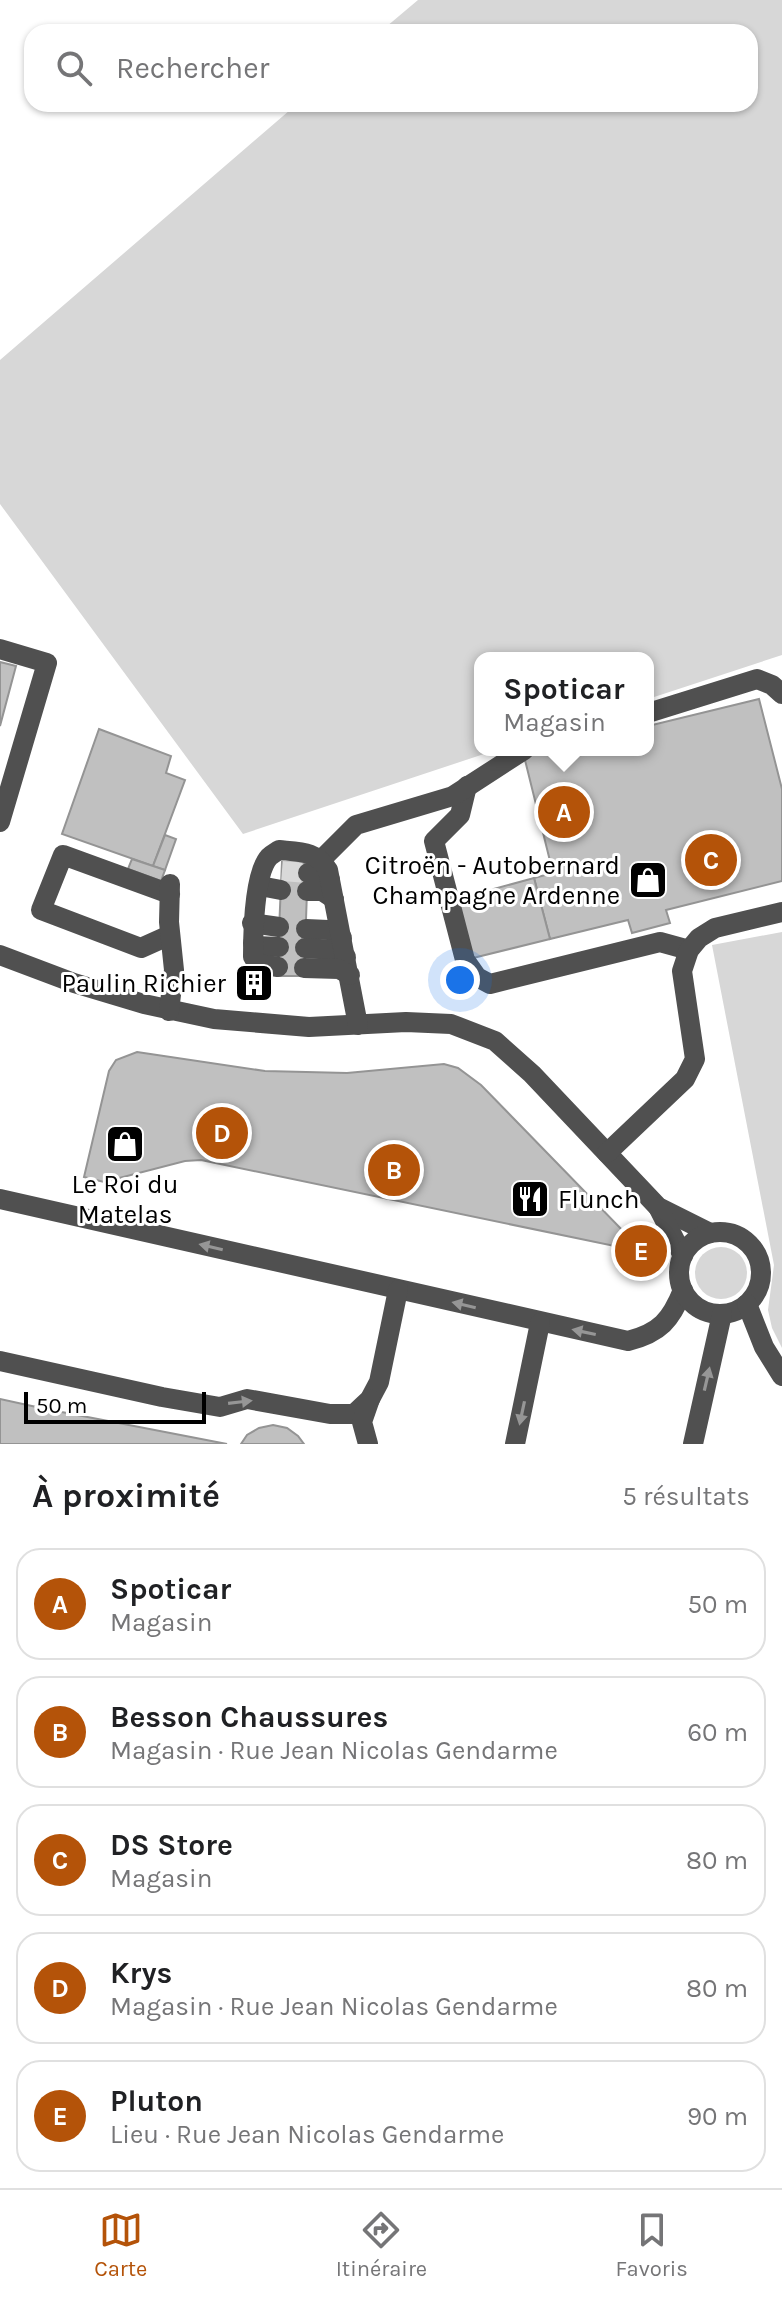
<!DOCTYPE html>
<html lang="fr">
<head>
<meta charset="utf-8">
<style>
  :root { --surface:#fff; --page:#f6f6f6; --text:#202124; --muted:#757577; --line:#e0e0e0; --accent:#b45309 }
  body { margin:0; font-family:Karla,sans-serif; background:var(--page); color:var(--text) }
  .scale { position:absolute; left:24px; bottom:20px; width:182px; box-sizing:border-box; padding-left:8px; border:4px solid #000; border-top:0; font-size:22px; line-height:28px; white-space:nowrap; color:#000; -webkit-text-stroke:6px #fff; paint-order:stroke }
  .you { position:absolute; left:460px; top:980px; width:28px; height:28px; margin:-20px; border:6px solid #fff; border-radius:50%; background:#1a73e8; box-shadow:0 0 0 12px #1a73e833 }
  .badge { display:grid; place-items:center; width:52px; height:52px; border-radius:50%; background:var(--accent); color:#fff; font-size:26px; font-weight:700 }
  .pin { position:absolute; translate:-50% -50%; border:4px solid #fff; box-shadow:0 2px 8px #0006 }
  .popup { position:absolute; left:474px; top:652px; width:180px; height:104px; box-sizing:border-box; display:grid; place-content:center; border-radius:16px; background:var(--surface); filter:drop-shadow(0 2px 6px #0005); font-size:26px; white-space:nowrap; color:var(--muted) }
  .popup b { font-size:30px; color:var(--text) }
  .popup::after { content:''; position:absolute; left:50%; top:100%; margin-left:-16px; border:16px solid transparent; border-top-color:var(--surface) }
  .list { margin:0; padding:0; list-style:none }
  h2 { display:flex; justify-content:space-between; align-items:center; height:104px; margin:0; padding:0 32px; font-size:34px }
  h2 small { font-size:26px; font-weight:400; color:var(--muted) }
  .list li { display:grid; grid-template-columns:52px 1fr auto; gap:24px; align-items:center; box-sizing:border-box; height:112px; margin:0 16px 16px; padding:0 16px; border:2px solid var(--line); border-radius:24px }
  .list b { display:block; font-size:30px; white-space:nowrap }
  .list p { margin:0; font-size:26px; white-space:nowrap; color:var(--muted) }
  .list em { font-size:26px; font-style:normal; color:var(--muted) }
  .icon { flex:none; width:44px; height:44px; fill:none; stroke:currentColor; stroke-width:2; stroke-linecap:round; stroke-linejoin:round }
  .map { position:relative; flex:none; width:782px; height:1444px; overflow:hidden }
  .search { position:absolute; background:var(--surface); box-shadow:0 2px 6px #0004; left:24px; right:24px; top:24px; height:88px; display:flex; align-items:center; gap:20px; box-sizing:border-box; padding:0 28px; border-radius:24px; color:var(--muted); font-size:30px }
  .sheet { height:744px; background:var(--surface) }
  nav { display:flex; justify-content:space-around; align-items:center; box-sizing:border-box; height:112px; border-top:2px solid var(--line); background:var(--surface); font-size:22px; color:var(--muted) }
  nav a { display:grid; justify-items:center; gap:4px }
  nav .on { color:var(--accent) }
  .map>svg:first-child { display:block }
</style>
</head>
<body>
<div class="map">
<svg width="782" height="1444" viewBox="0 0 782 1444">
  <rect width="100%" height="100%" fill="#fff"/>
  <g fill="#d7d7d7">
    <polygon points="418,0 782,0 782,655 648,699 648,658 480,658 480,750 496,750 243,834 0,504 0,360 297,104 750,104 750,32 380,32"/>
    <polygon points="782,932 782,1348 772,1328 768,1310 774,1265 712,945"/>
    <circle cx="721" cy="1273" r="26"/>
  </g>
  <g fill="#c0c0c0" stroke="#949494" stroke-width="2">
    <polygon points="0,662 16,666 0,726"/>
    <polygon points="759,699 782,789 782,881 666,910 670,923 632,933 628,920 550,939 534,878 553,873 524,756 550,750 648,750 648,726"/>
    <polygon points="99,729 171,756 166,773 185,780 153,866 62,834"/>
    <polygon points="165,835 176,839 165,870 153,866"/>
    <polygon points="132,859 165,870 161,881 128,869"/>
    <polygon points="282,862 308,863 304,976 277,976"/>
    <polygon points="534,878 550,939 473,958 457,899"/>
    <polygon points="137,1052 265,1071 347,1073 444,1064 458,1068 481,1085 628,1236 630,1243 624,1248 201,1160 185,1161 104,1182 84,1177 109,1071 116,1060"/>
    <polygon points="640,1243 649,1254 643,1259 634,1248"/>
    <polygon points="0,1399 41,1408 227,1444 0,1444"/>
    <polygon points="273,1425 287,1428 298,1436 304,1444 241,1444 247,1435 259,1428"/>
  </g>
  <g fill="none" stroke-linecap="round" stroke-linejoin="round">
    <polyline stroke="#d9d9d9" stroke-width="20" stroke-dasharray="20 10" stroke-linecap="butt" points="282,871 308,873"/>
    <g stroke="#505050" stroke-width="20">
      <polyline points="0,649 47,663 0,822"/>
      <polyline points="648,713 757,679 772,685 782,694"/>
      <polyline points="467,786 460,815 434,841 465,960 477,977 490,984 660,942 689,950"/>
      <polyline points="322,859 356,825 453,796 524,750"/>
      <polyline points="308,873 320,873 330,880"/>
      <polyline points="260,886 281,890"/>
      <polyline points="307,891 322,891 334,899"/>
      <polyline points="170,894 63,855 41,910 141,948 170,935"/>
      <polyline points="252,923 279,927"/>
      <polyline points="306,929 328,930 342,938"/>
      <polyline points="253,943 256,946 279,947"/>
      <polyline points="305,948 333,950 346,957"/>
      <polyline points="0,955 74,983 144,1004 214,1019 309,1027 406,1022 451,1024 495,1041 532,1074 658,1207 710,1233"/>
      <path d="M278 967 259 964 253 957C253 935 254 874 269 857 272 854 276 852 279 850 300 852 317 851 328 870L358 1025"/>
      <polyline points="304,968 339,969 350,975"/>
      <polyline points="169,1011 174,970 169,922 170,884"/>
      <polyline points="607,1153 685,1079 695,1059 682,971 689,950 699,938 715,928 782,912"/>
      <path d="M0 1199 628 1341C660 1333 671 1320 683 1290"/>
      <polyline points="658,1207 683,1256"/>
      <circle cx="720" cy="1273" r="41"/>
      <polyline points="747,1304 764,1347 782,1376"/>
      <polyline points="0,1361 162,1397 220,1407 247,1399 330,1414 354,1414 370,1399 379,1382 398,1290"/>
      <polyline points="368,1444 362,1422 370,1399"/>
      <polyline points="515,1444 540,1323"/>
      <polyline points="693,1444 722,1314"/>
    </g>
  </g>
  <defs><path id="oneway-solid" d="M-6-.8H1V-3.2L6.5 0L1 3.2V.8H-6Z" transform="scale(2)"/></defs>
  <g fill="#969696">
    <use href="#oneway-solid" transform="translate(211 1247) rotate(-167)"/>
    <use href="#oneway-solid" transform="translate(464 1305) rotate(-167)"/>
    <use href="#oneway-solid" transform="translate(584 1332) rotate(-168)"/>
    <use href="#oneway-solid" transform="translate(707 1379) rotate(-77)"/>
    <use href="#oneway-solid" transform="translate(240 1402) rotate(-7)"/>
    <use href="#oneway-solid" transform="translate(522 1413) rotate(102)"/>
  </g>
  <defs>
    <symbol id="shop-square" viewBox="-11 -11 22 22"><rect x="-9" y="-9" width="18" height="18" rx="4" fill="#000" stroke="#fff"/><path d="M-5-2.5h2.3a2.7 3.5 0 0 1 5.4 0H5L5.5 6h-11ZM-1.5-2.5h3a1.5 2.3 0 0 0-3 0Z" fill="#fff"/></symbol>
    <symbol id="building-square" viewBox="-11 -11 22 22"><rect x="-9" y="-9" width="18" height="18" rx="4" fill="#000" stroke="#fff"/><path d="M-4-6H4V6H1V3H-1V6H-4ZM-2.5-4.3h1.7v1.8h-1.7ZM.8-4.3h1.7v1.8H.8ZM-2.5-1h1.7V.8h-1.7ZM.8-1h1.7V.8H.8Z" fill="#fff"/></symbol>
    <symbol id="restaurant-square" viewBox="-11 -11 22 22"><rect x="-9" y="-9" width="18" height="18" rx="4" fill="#000" stroke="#fff"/><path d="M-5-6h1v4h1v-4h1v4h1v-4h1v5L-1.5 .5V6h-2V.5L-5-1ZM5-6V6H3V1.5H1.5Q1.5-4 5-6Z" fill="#fff"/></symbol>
  </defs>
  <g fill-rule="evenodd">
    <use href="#shop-square" x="626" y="858" width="44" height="44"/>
    <use href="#building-square" x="232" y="961" width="44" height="44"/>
    <use href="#shop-square" x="103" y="1122" width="44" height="44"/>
    <use href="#restaurant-square" x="508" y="1177" width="44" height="44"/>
  </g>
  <g text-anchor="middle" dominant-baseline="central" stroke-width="6" stroke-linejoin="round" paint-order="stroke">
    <g font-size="26" fill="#000" stroke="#fff" text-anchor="end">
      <text x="620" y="865">Citroën - Autobernard<tspan x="620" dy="30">Champagne Ardenne</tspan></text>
      <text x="226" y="983">Paulin Richier</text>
      <text x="125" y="1184" text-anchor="middle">Le Roi du<tspan x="125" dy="30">Matelas</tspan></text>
      <text x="558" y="1199" text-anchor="start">Flunch</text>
    </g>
  </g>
</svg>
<div class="scale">50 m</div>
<div class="you"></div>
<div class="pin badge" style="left:564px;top:812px">A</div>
<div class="popup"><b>Spoticar</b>Magasin</div>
<div class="pin badge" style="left:394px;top:1170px">B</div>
<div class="pin badge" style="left:711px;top:860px">C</div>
<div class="pin badge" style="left:222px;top:1133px">D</div>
<div class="pin badge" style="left:641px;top:1251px">E</div>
<div class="search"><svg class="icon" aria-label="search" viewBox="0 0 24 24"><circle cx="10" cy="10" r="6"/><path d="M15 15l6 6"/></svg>Rechercher</div>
</div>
<section class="sheet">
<h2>À proximité<small>5 résultats</small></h2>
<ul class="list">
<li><span class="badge">A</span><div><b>Spoticar</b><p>Magasin</p></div><em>50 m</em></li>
<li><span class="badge">B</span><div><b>Besson Chaussures</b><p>Magasin · Rue Jean Nicolas Gendarme</p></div><em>60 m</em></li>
<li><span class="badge">C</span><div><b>DS Store</b><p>Magasin</p></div><em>80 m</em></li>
<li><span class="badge">D</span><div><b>Krys</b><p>Magasin · Rue Jean Nicolas Gendarme</p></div><em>80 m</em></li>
<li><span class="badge">E</span><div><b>Pluton</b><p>Lieu · Rue Jean Nicolas Gendarme</p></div><em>90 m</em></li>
</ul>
</section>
<nav>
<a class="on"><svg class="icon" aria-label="map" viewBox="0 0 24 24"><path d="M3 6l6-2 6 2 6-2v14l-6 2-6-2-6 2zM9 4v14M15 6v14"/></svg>Carte</a>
<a><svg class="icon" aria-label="directions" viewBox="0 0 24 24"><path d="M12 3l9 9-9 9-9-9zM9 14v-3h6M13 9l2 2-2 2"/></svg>Itinéraire</a>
<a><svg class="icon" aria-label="saved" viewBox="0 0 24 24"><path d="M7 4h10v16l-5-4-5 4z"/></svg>Favoris</a>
</nav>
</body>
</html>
